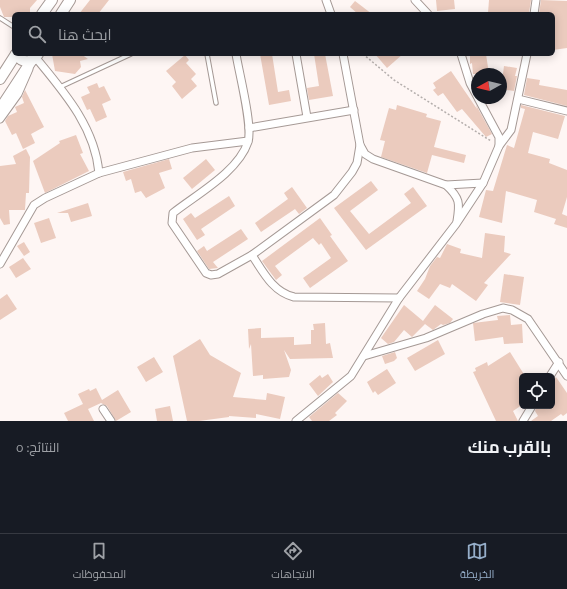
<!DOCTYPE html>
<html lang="ar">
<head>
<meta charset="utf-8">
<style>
  :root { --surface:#171b24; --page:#242831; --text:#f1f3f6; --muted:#9ea1a6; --line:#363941; --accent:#96aec9 }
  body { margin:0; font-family:"Zilla Slab",Cairo,serif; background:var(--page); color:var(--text); direction:rtl }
  .controls { position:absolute; right:12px; bottom:12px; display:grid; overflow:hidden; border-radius:6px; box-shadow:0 2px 10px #0003 }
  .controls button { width:36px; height:36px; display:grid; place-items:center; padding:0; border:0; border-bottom:1px solid var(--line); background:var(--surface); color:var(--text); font:20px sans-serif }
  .compass { position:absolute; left:471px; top:68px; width:36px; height:36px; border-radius:50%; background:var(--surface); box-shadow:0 2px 10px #0003; rotate:262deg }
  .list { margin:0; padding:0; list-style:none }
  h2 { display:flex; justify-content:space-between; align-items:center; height:52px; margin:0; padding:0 16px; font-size:17px }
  h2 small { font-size:13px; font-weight:400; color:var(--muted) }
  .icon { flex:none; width:22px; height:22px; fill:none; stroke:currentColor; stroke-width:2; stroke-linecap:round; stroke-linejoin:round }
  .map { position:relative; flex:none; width:567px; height:421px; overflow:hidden; direction:ltr }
  .search { position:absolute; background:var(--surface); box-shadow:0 2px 10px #0003; left:12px; right:12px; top:12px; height:44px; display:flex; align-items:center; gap:10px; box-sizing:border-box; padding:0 14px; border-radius:6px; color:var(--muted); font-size:15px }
  .sheet { height:112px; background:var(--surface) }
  nav { display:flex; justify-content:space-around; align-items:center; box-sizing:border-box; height:56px; border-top:1px solid var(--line); background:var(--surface); font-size:11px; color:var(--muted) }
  nav a { display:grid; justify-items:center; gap:2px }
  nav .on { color:var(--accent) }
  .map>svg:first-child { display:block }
</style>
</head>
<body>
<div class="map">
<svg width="567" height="421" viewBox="0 0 567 421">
  <rect width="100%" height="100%" fill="#fef6f4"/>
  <g fill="#ebcbbe">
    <polygon points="0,0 37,0 30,8 30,14 14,14 14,17 4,17 0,7"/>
    <polygon points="90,0 109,0 98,14 79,14"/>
    <polygon points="436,0 454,0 455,9 437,11"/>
    <polygon points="489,0 531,0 529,13 488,13"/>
    <polygon points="541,0 567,1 567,48 553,50 553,14 539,14"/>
    <polygon points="355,1 372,14 358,14 350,7"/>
    <polygon points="52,54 81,54 88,59 80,61 81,67 75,74 55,71"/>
    <polygon points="260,54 272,54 278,92 289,90 291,101 269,105"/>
    <polygon points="314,54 325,54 333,96 309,100 307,88 319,86"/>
    <polygon points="375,54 403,54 387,68"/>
    <polygon points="470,54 486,54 489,74 473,74 472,63 470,64"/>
    <polygon points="185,55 189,60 186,63 196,74 191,79 197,86 182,99 172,86 176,82 166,71"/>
    <polygon points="504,66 517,68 515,76 517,76 514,91 501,89"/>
    <polygon points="451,71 477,109 476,105 492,134 486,137 462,109 457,112 443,93 438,96 433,90 436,88 433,83"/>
    <polygon points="527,78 540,80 539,85 567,90 567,106 524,95"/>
    <polygon points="97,83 99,88 104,86 111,100 102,104 107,117 96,122 90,109 87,110 81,97 90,93 87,87"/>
    <polygon points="25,90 44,127 31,134 35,143 23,149 16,133 12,135 5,121 8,116 17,112 15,107 24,103 22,97"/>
    <polygon points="397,105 427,114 426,117 441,121 434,147 466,155 464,163 432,155 427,173 381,157 385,141 380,140 389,108 396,110"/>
    <polygon points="521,105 565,116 558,139 533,132 528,153 550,159 549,163 567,170 567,197 562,214 567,216 567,228 554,224 556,219 534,212 537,200 506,191 502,223 479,217 486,190 493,191 507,145 514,148 525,109 521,108"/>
    <polygon points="76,135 83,153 80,154 89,171 45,193 33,161 60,143 59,141"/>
    <polygon points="26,149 30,157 29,193 26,193 25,210 9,210 10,224 4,225 0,218 0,166 16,164 13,156"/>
    <polygon points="169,159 172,169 159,173 165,188 146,198 141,191 135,193 131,179 126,181 123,172"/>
    <polygon points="206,159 215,170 192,189 183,178"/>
    <polygon points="371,181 378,190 350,211 369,234 411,203 404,194 413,187 427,206 366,250 334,208"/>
    <polygon points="292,187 307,208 299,214 295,209 261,232 255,223 288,199 284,193"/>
    <polygon points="229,196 235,206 201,229 205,235 197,240 183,219 191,213 195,218"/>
    <polygon points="88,203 92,216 71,222 68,213 57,213"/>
    <polygon points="49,218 56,238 41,243 34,223"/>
    <polygon points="320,218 332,235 330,236 348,261 310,288 303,278 331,258 321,243 319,245 313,238 275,266 282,275 276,280 262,261"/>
    <polygon points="241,229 248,239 213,262 218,268 209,269 197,251 204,246 207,251"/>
    <polygon points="485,233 505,236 504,252 511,254 484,283 488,285 476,301 452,284 450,288 440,284 429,299 417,291 425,279 430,266 437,257 440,258 447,244 461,249 460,253 482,258"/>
    <polygon points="24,242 30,252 24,256 17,246"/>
    <polygon points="23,258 31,269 16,278 9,267"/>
    <polygon points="504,274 524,277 520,305 500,302"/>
    <polygon points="7,294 17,309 0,320 0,299"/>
    <polygon points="404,305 423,321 435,305 453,319 450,323 443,325 441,324 433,330 425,324 412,337 404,330 394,342 388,344 381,338"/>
    <polygon points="510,315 511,325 522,324 523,343 504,344 503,337 475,341 473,323 498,320 497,316"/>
    <polygon points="325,323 326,344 330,343 333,358 290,359 284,350 291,370 289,377 263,379 263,375 253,376 251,344 249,349 248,329 261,328 261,338 294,337 294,345 311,344 311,330 314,330 313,324"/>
    <polygon points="200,339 210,355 241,373 233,397 266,400 267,393 285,397 280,419 256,414 256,418 229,416 229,417 199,421 187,421 173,356"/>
    <polygon points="438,340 445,354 415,371 407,358"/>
    <polygon points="395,352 397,358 394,361 385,364 382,356"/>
    <polygon points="510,352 525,376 522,376 522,405 513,411 518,421 496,421 473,372 476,371 475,368 487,362 488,366"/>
    <polygon points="154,357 163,372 146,382 137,367"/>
    <polygon points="387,369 396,383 378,395 375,391 373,393 367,382"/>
    <polygon points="328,374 333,382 318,396 309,384 320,375 322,378"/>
    <polygon points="556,377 567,393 567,413 563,416 561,414 551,421 531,421 538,416 535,411 537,406 552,406 552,382"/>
    <polygon points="96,388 102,400 118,390 131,412 116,421 107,406 101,403 88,409 94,421 68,421 64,413 83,404 78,394 89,389 90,391"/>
    <polygon points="338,393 347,401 335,413 337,415 329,421 312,421 309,417"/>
    <polygon points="170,406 173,421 157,421 155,409"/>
  </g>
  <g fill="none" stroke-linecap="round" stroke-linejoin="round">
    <defs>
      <g id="service">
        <polyline points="0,18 14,27"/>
        <polyline points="207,54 216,103"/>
        <polyline points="60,87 131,54"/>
      </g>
      <g id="minor">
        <polyline points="326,0 331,14"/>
        <polyline points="415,0 428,14"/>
        <polyline points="534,14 536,0"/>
        <path d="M236 54C239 73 253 126 248 142 238 172 197 194 173 213L172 223 206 273 211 275 218 274 252 255 334 195 352 172 357 163 360 145"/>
        <polyline points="296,54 307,117"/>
        <polyline points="343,54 360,145 365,154 373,159 446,185"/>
        <polyline points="461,54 470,83 477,96"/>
        <path d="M36 58C64 92 95 127 99 173"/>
        <polyline points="478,98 499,137 499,146"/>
        <polyline points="518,99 567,111"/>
        <polyline points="0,119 18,94 29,69"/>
        <polyline points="249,128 354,110"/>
        <path d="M457 221C460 203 460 198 446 185L483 183"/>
        <path d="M252 255C263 272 273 292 294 297L399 298"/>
        <polyline points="0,264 34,205 45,198 99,173 192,148 248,141"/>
        <polyline points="364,356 426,338 483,314 503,308 512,310 528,319 567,376"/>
        <polyline points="550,376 559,362"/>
        <polyline points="103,409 111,421"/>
        <polyline points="296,421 351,376 399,298 456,224 483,183 499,146 511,130 527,54"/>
        <polyline points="523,421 532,406"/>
      </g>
      <g id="secondary">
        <polyline points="42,14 52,0"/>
        <polyline points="61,14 70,0"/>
        <path d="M16 54C22 64 33 63 38 54"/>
        <polyline points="0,79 16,54"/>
        <polyline points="0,109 32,60"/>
      </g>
    </defs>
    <use href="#service" stroke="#a59995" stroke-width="5.5"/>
    <use href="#minor" stroke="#a59995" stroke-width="9"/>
    <use href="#secondary" stroke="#a59995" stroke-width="12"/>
    <polyline stroke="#b4aeac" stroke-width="1.5" stroke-dasharray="2 2" stroke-linecap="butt" points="363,54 394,80 491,141"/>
    <use href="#service" stroke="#fff" stroke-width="3.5"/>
    <use href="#minor" stroke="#fff" stroke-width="7"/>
    <use href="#secondary" stroke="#fff" stroke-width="10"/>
  </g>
</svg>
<div class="controls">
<button><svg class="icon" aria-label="locate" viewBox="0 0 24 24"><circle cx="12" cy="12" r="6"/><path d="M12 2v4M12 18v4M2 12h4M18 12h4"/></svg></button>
</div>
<svg class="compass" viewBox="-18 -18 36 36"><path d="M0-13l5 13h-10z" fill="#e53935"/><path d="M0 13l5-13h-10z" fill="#9ea1a6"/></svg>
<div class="search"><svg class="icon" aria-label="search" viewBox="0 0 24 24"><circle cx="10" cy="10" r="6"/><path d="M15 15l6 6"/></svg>ابحث هنا</div>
</div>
<section class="sheet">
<h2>بالقرب منك<small>النتائج: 0</small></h2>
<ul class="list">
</ul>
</section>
<nav>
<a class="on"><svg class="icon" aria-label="map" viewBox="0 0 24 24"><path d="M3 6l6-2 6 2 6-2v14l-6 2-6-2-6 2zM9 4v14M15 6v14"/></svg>الخريطة</a>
<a><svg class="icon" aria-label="directions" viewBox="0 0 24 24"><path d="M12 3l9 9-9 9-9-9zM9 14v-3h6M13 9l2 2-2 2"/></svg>الاتجاهات</a>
<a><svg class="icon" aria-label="saved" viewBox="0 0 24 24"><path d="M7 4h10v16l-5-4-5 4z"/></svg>المحفوظات</a>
</nav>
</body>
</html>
